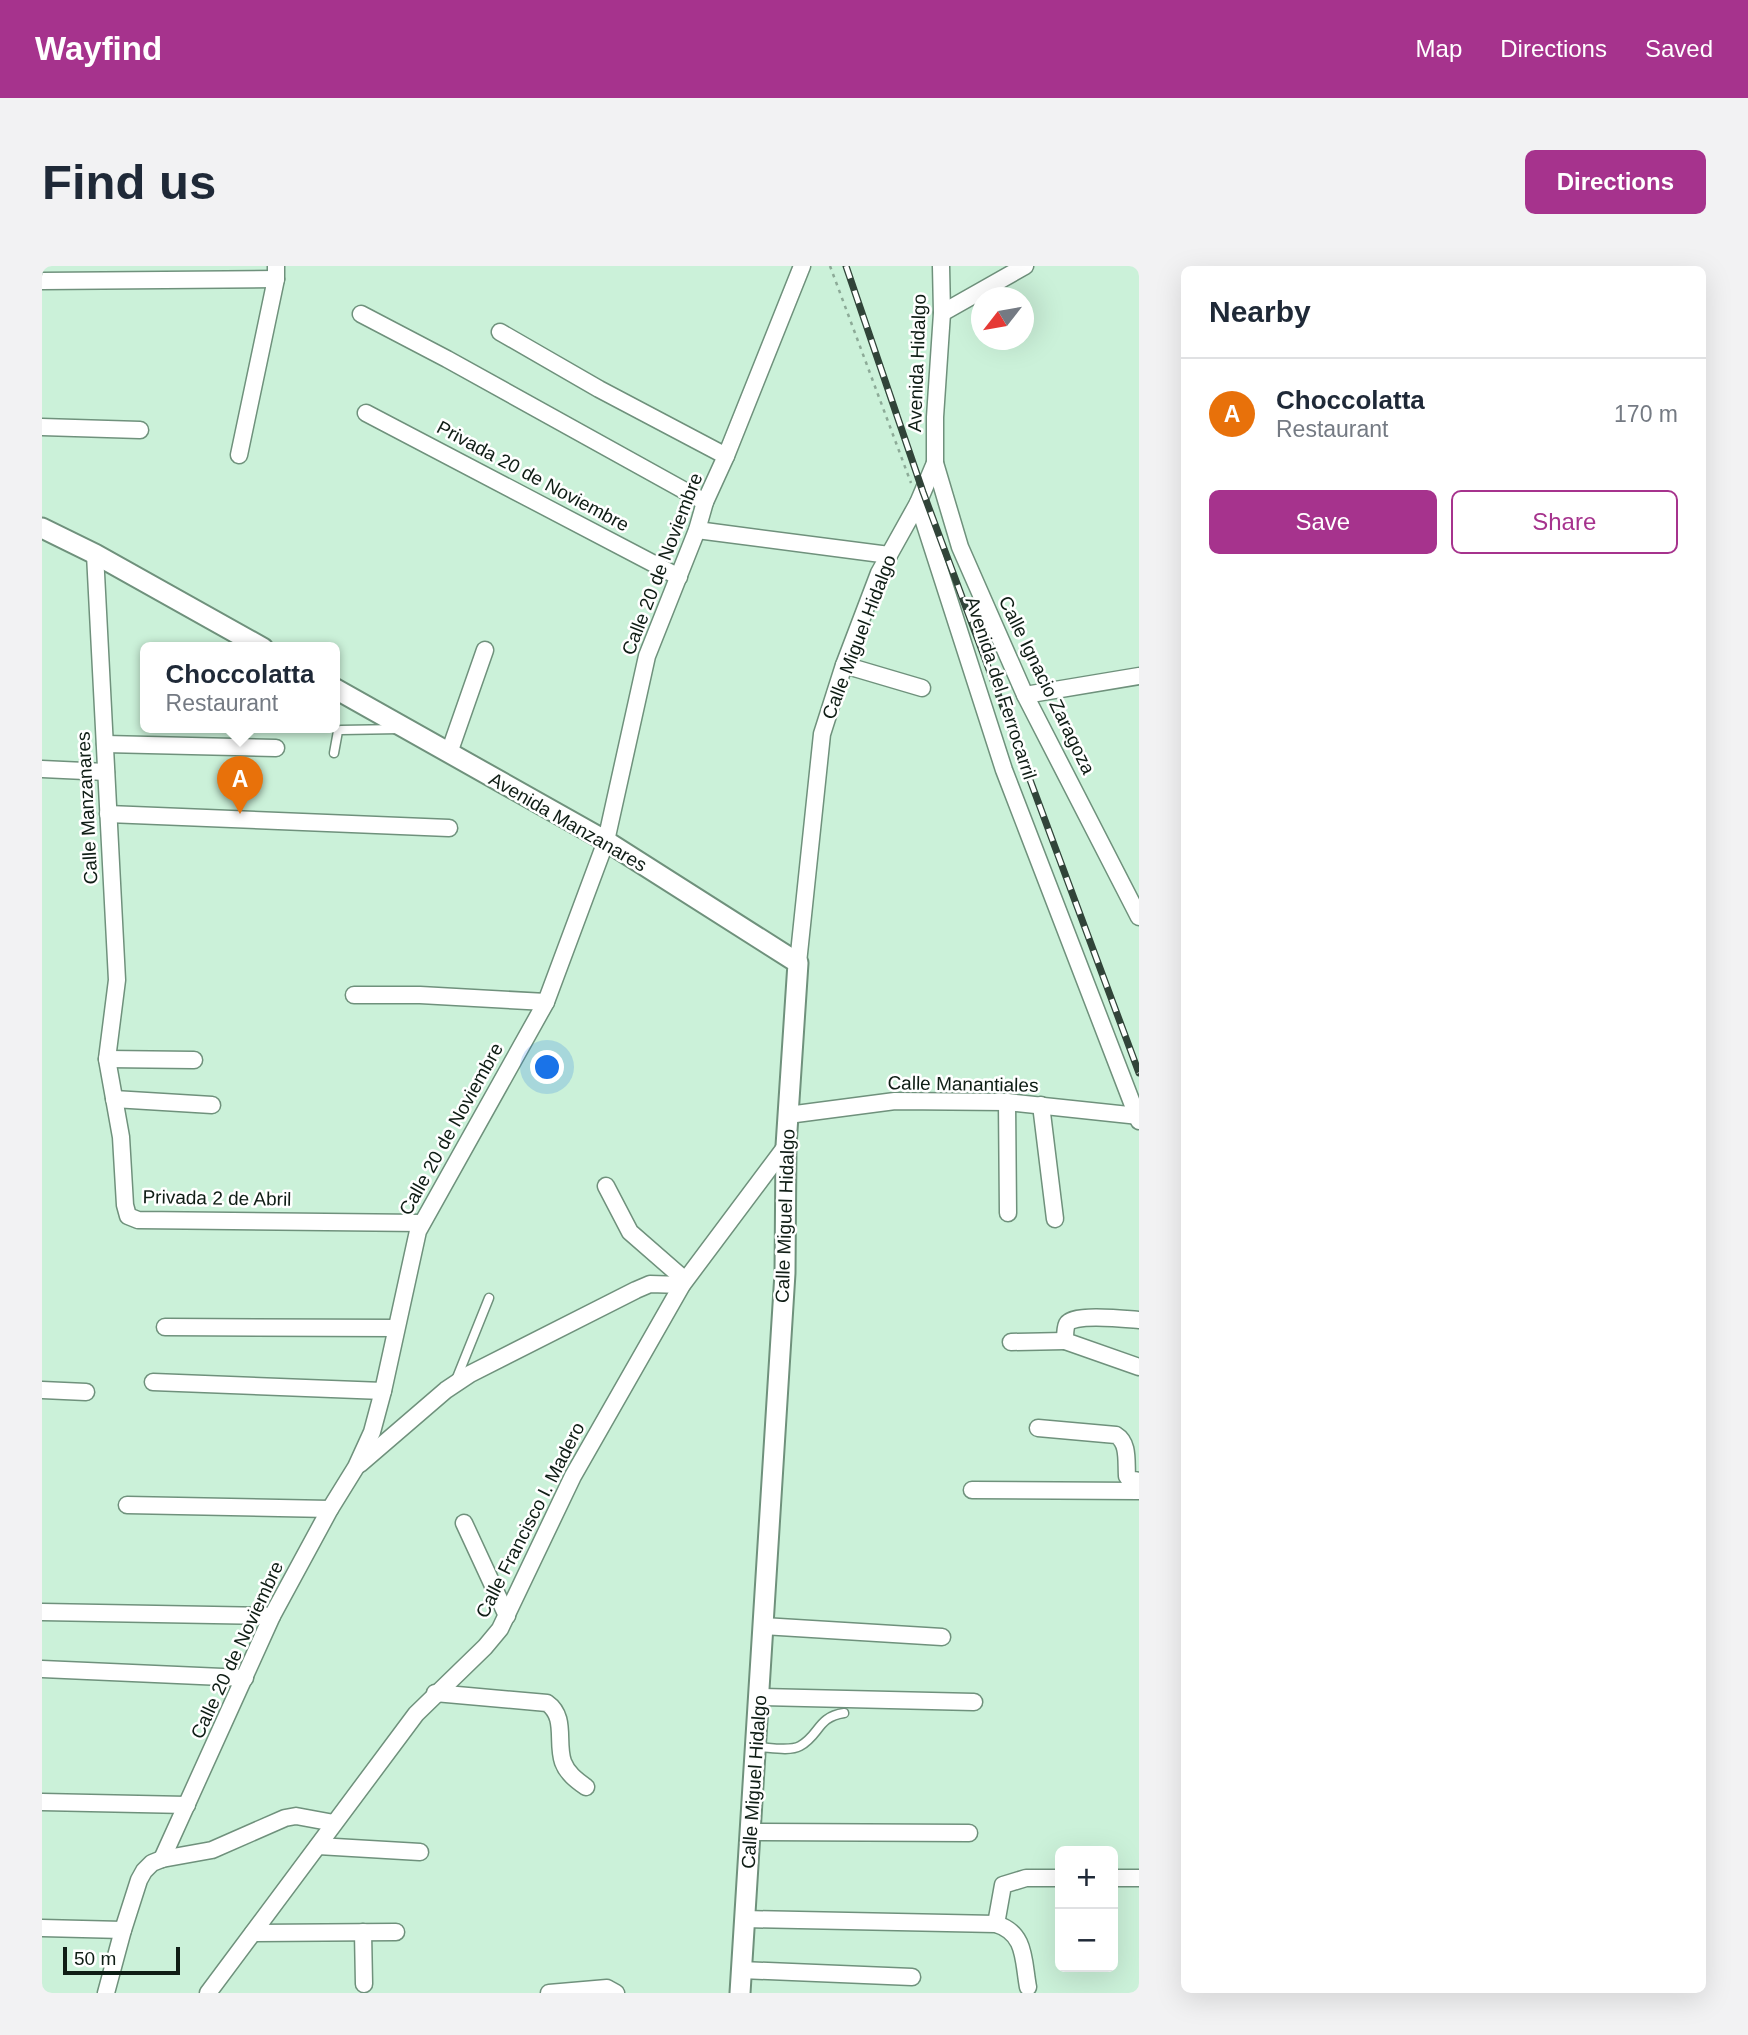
<!DOCTYPE html>
<html lang="en">
<head>
<meta charset="utf-8">
<style>
  :root { --surface:#fff; --page:#f2f2f3; --text:#1f2937; --muted:#747a83; --line:#e0e1e3; --accent:#a6338d }
  body { margin:0; font-family:Helvetica,sans-serif; background:var(--page); color:var(--text) }
  .controls { position:absolute; right:21px; bottom:21px; display:grid; overflow:hidden; border-radius:10px; box-shadow:0 7px 28px #0002 }
  .controls button { width:63px; height:63px; display:grid; place-items:center; padding:0; border:0; border-bottom:2px solid var(--line); background:var(--surface); color:var(--text); font:35px sans-serif }
  .compass { position:absolute; left:929px; top:21px; width:63px; height:63px; border-radius:50%; background:var(--surface); box-shadow:0 7px 28px #0002; rotate:239deg }
  .scale { position:absolute; left:21px; bottom:18px; width:117px; box-sizing:border-box; padding-left:7px; border:4px solid #0f1d15; border-top:0; font-size:19px; line-height:24px; white-space:nowrap; color:#0f1d15; -webkit-text-stroke:5px #fff; paint-order:stroke }
  .you { position:absolute; left:506px; top:802px; width:24px; height:24px; margin:-18px; border:5px solid #fff; border-radius:50%; background:#1a73e8; box-shadow:0 0 0 10px #1a73e833 }
  .badge { display:grid; place-items:center; width:46px; height:46px; border-radius:50%; background:var(--accent); color:#fff; font-size:23px; font-weight:700 }
  .pin { position:absolute; translate:-50% -58px; filter:drop-shadow(0 2px 4px #0008) }
  .pin::after { content:''; position:absolute; top:37px; width:24px; height:21px; background:inherit; clip-path:polygon(0 0,100% 0,50% 100%) }
  .popup { position:absolute; left:98px; top:376px; width:200px; height:91px; box-sizing:border-box; display:grid; place-content:center; border-radius:10px; background:var(--surface); filter:drop-shadow(0 2px 5px #0005); font-size:23px; white-space:nowrap; color:var(--muted) }
  .popup b { font-size:26px; color:var(--text) }
  .popup::after { content:''; position:absolute; left:50%; top:100%; margin-left:-14px; border:14px solid transparent; border-top-color:var(--surface) }
  .list { margin:0; padding:0; list-style:none }
  h2 { display:flex; justify-content:space-between; align-items:center; height:91px; margin:0; padding:0 28px; font-size:30px }
  h2 small { font-size:23px; font-weight:400; color:var(--muted) }
  .list li { display:grid; grid-template-columns:46px 1fr auto; gap:21px; align-items:center; box-sizing:border-box; height:112px; padding:0 28px; border-top:2px solid var(--line) }
  .list b { display:block; font-size:26px; white-space:nowrap }
  .list p { margin:0; font-size:23px; white-space:nowrap; color:var(--muted) }
  .list em { font-size:23px; font-style:normal; color:var(--muted) }
  .actions { display:flex; gap:14px; padding:21px 28px }
  .actions a { flex:1; padding:16px 0; border:2px solid var(--accent); border-radius:10px; text-align:center; font-size:24px; color:var(--accent) }
  .actions .main { background:var(--accent); color:#fff }
  .map { position:relative; flex:none; width:1097px; height:1727px; overflow:hidden; border-radius:10px }
  header { display:flex; align-items:center; gap:42px; box-sizing:border-box; height:98px; padding:0 35px; background:var(--accent); color:#fff }
  header strong { font-size:33px }
  nav { display:flex; gap:38px; margin-inline-start:auto; font-size:24px }
  .intro { display:flex; align-items:center; justify-content:space-between; box-sizing:border-box; height:168px; padding:0 42px }
  h1 { margin:0; font-size:49px }
  .button { padding:18px 32px; border-radius:10px; background:var(--accent); color:#fff; font-size:24px; font-weight:700 }
  main { display:flex; gap:42px; padding:0 42px }
  aside { flex:1; background:var(--surface); border-radius:10px; box-shadow:0 7px 28px #0002 }
  .map>svg:first-child { display:block }
</style>
</head>
<body>
<header>
<strong>Wayfind</strong>
<nav><a>Map</a><a>Directions</a><a>Saved</a></nav>
</header>
<div class="intro"><h1>Find us</h1><a class="button">Directions</a></div>
<main>
<div class="map">
<svg width="1097" height="1727" viewBox="0 0 1097 1727">
  <rect width="100%" height="100%" fill="#cbf1d9"/>
  <g fill="none" stroke-linecap="round" stroke-linejoin="round">
    <defs>
      <g id="service">
        <polyline points="292,487 296,465 299,464 358,463"/>
        <polyline points="414,1114 447,1032"/>
        <path d="M714 1481C726 1481 747 1486 758 1480 778 1469 775 1451 802 1447"/>
      </g>
      <g id="minor">
        <polyline points="899,0 900,47 893,151 893,197 918,281 983,429 1097,651"/>
        <polyline points="0,15 234,13"/>
        <polyline points="900,47 983,0"/>
        <polyline points="319,48 405,93 663,236"/>
        <polyline points="458,66 557,123 684,190"/>
        <polyline points="324,147 637,311"/>
        <polyline points="0,161 98,164"/>
        <polyline points="197,189 234,13 234,0"/>
        <polyline points="876,237 962,504 1097,855"/>
        <polyline points="655,264 847,289"/>
        <polyline points="53,288 75,714 65,793 79,871 83,939 86,950 96,954 380,957"/>
        <polyline points="802,399 880,422"/>
        <polyline points="983,429 1097,410"/>
        <polyline points="63,478 234,482"/>
        <polyline points="407,487 443,384"/>
        <polyline points="0,503 64,506"/>
        <polyline points="66,548 407,562"/>
        <polyline points="756,697 780,468 802,399 837,307 876,237 893,197"/>
        <polyline points="312,729 378,729 504,736"/>
        <polyline points="65,793 152,794"/>
        <polyline points="72,833 170,839"/>
        <polyline points="965,836 966,947"/>
        <polyline points="999,839 1013,953"/>
        <polyline points="746,849 853,835 965,836 1097,850"/>
        <polyline points="564,920 588,966 643,1014"/>
        <path d="M1097 1054C1084 1053 1031 1047 1025 1058 1023 1062 1023 1070 1023 1075L1097 1101"/>
        <polyline points="123,1061 354,1062"/>
        <polyline points="969,1076 1023,1075"/>
        <polyline points="111,1116 341,1125"/>
        <polyline points="0,1124 44,1126"/>
        <path d="M996 1162 1074 1169C1087 1177 1084 1195 1085 1210L1087 1213 1097 1215"/>
        <polyline points="318,1198 404,1124 428,1108 594,1024 608,1018 640,1019"/>
        <polyline points="930,1224 1097,1225"/>
        <polyline points="85,1239 288,1243"/>
        <polyline points="422,1257 465,1350"/>
        <polyline points="0,1346 230,1350"/>
        <polyline points="721,1360 900,1371"/>
        <polyline points="0,1403 203,1412"/>
        <path d="M393 1427 505 1437C525 1451 514 1476 521 1496 525 1507 534 1514 544 1521"/>
        <polyline points="717,1431 932,1436"/>
        <polyline points="0,1536 145,1539"/>
        <polyline points="709,1566 927,1567"/>
        <polyline points="276,1580 378,1586"/>
        <polyline points="120,1593 230,1350 288,1243 314,1201 330,1166 341,1125 376,965 504,736 564,575 605,390 655,264 663,236 684,190 760,0"/>
        <polyline points="1071,1612 1097,1612"/>
        <path d="M703 1653 954 1658C984 1667 981 1694 986 1721"/>
        <polyline points="954,1658 961,1619 984,1612 1018,1612"/>
        <polyline points="0,1662 81,1664"/>
        <polyline points="321,1666 322,1718"/>
        <polyline points="211,1667 354,1666"/>
        <polyline points="699,1704 870,1711"/>
        <polyline points="64,1727 81,1664 97,1614 102,1605 110,1597 120,1593 170,1584 243,1552 254,1550 292,1557"/>
        <polyline points="166,1727 374,1448 443,1381 458,1363 531,1210 640,1019 744,880"/>
        <polyline points="507,1727 565,1722 574,1727"/>
      </g>
      <g id="tertiary">
        <polyline points="0,262 53,288 221,382"/>
        <polyline points="292,422 564,575 756,697 744,880 743,1007 698,1727"/>
      </g>
    </defs>
    <use href="#service" stroke="#6f917c" stroke-width="11"/>
    <use href="#minor" stroke="#6f917c" stroke-width="19"/>
    <use href="#tertiary" stroke="#6f917c" stroke-width="23"/>
    <polyline stroke="#8caa97" stroke-width="2.5" stroke-dasharray="3.5 5" stroke-linecap="butt" points="788,0 869,217"/>
    <use href="#service" stroke="#fff" stroke-width="8"/>
    <use href="#minor" stroke="#fff" stroke-width="16"/>
    <use href="#tertiary" stroke="#fff" stroke-width="19"/>
    <defs>
      <polyline id="rail" points="804,0 881,226 1097,807"/>
    </defs>
    <use href="#rail" stroke="#314439" stroke-width="7"/>
    <use href="#rail" stroke="#fff" stroke-width="4.5" stroke-dasharray="13" stroke-linecap="butt"/>
  </g>
  <g text-anchor="middle" dominant-baseline="central" stroke-width="5" stroke-linejoin="round" paint-order="stroke">
    <g font-size="19" fill="#0f1d15" stroke="#fff">
      <text transform="translate(875 97) rotate(-88)">Avenida Hidalgo</text>
      <text transform="translate(491 210) rotate(28)">Privada 20 de Noviembre</text>
      <text transform="translate(620 298) rotate(-69)">Calle 20 de Noviembre</text>
      <text transform="translate(817 371) rotate(-69)">Calle Miguel Hidalgo</text>
      <text transform="translate(1005 419) rotate(64)">Calle Ignacio Zaragoza</text>
      <text transform="translate(959 422) rotate(72)">Avenida del Ferrocarril</text>
      <text transform="translate(45 542) rotate(-93)">Calle Manzanares</text>
      <text transform="translate(526 556) rotate(30)">Avenida Manzanares</text>
      <text transform="translate(921 818) rotate(1)">Calle Manantiales</text>
      <text transform="translate(409 863) rotate(-61)">Calle 20 de Noviembre</text>
      <text transform="translate(175 932) rotate(1)">Privada 2 de Abril</text>
      <text transform="translate(743 950) rotate(-88)">Calle Miguel Hidalgo</text>
      <text transform="translate(488 1254) rotate(-63)">Calle Francisco I. Madero</text>
      <text transform="translate(195 1384) rotate(-65)">Calle 20 de Noviembre</text>
      <text transform="translate(712 1516) rotate(-86)">Calle Miguel Hidalgo</text>
    </g>
  </g>
</svg>
<div class="controls">
<button>+</button>
<button>−</button>
</div>
<svg class="compass" viewBox="-18 -18 36 36"><path d="M0-13l5 13h-10z" fill="#e53935"/><path d="M0 13l5-13h-10z" fill="#747a83"/></svg>
<div class="scale">50 m</div>
<div class="you"></div>
<div class="pin badge" style="left:198px;top:548px;background:#e8710a">A</div>
<div class="popup"><b>Choccolatta</b>Restaurant</div>
</div>
<aside>
<h2>Nearby<small></small></h2>
<ul class="list">
<li><span class="badge" style="background:#e8710a">A</span><div><b>Choccolatta</b><p>Restaurant</p></div><em>170 m</em></li>
</ul>
<div class="actions"><a class="main">Save</a><a>Share</a></div>
</aside>
</main>
</body>
</html>
